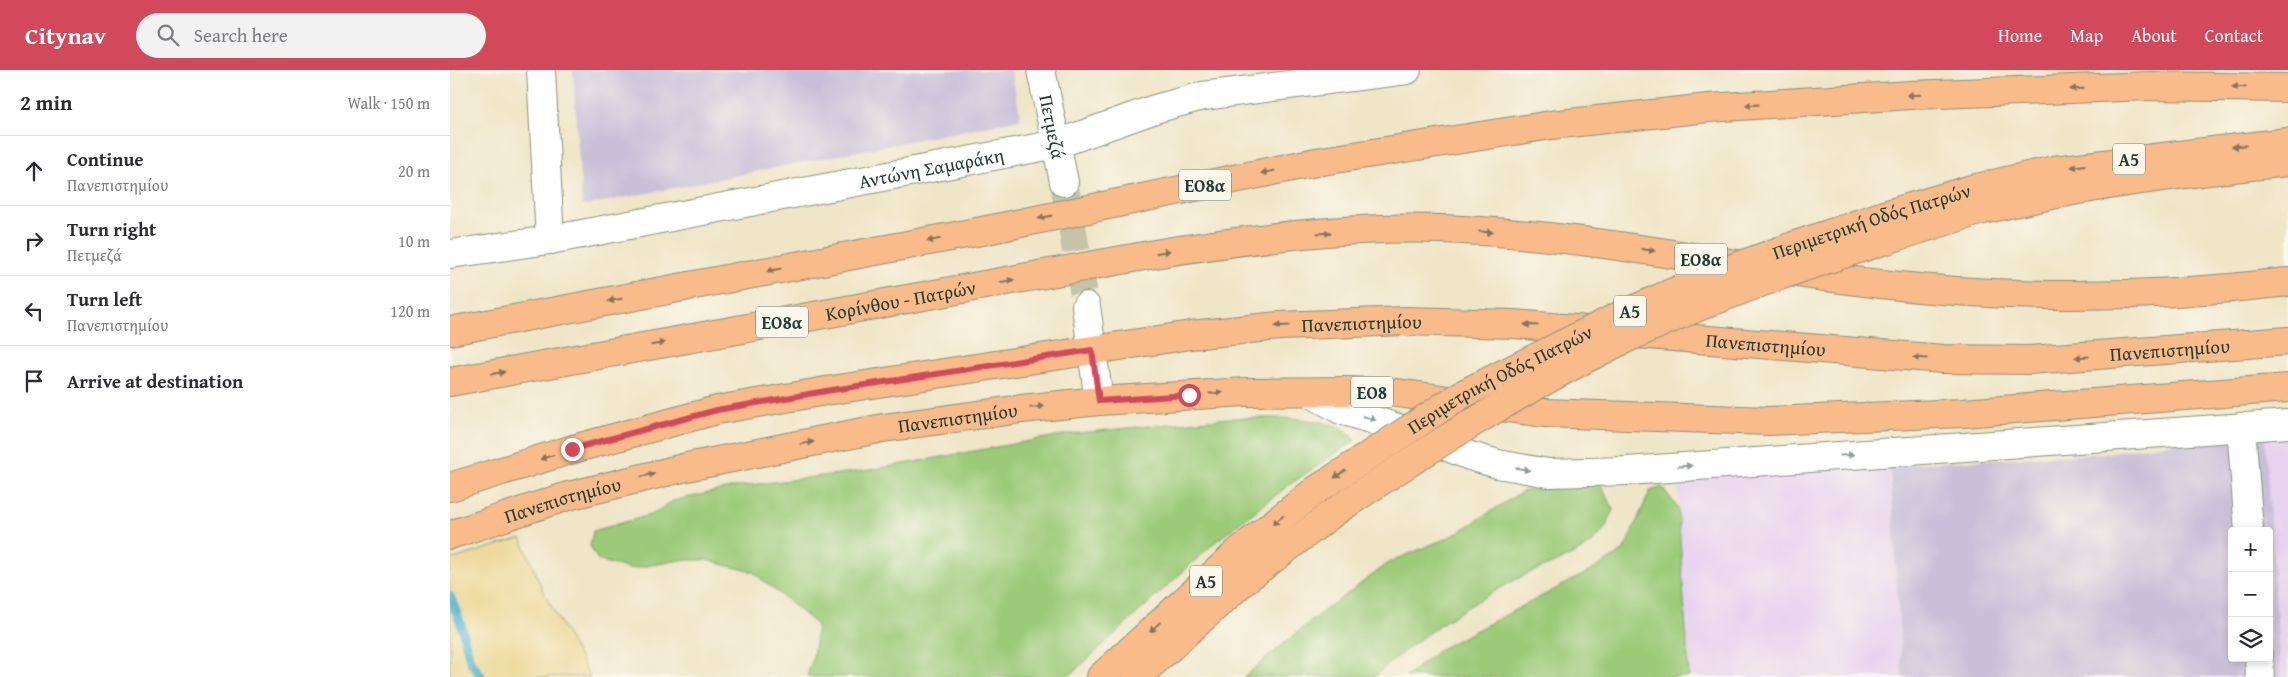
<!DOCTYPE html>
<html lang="en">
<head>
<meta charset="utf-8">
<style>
  :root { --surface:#fff; --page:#f2f2f3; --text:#2b2b33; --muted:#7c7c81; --line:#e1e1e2; --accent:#d1495b }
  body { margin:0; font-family:"Gentium Book Plus",serif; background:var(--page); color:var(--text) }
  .controls { position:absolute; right:15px; bottom:15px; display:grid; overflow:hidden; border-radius:5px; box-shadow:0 2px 8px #0003 }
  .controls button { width:45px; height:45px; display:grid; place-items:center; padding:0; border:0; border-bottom:1px solid var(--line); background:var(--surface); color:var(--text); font:25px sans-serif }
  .stop { position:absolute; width:15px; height:15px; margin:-11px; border:4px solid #d1495b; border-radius:50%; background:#fff }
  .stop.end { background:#d1495b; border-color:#fff; box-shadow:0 1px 5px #0008 }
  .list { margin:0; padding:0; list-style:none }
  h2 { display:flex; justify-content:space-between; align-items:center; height:65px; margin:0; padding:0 20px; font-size:21px }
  h2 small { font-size:16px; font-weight:400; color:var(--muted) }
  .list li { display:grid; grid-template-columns:32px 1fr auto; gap:15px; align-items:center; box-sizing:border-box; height:70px; padding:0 20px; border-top:1px solid var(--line) }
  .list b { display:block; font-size:19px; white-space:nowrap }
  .list p { margin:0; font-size:16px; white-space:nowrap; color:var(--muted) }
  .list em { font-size:16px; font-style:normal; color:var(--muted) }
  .icon { flex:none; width:28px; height:28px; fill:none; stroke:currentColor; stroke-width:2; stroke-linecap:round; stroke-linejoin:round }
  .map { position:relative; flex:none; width:1838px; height:607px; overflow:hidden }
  header { display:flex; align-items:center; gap:30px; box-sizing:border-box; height:70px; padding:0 25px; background:var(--accent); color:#fff }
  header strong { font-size:24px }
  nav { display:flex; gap:28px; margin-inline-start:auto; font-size:18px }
  .search { width:350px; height:45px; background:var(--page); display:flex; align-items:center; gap:12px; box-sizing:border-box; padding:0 18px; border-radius:28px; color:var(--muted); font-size:19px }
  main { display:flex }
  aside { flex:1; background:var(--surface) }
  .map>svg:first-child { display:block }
</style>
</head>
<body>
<header>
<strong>Citynav</strong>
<div class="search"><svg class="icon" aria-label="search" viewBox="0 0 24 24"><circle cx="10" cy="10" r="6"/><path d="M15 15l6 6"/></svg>Search here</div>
<nav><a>Home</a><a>Map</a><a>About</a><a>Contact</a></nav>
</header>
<main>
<aside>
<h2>2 min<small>Walk · 150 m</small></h2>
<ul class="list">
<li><svg class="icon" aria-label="ahead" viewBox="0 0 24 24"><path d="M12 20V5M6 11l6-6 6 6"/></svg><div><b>Continue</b><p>Πανεπιστημίου</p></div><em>20 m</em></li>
<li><svg class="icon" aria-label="right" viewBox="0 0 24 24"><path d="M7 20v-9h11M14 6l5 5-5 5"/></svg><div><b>Turn right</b><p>Πετμεζά</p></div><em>10 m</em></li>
<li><svg class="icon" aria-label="left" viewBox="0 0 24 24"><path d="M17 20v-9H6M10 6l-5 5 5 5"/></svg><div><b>Turn left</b><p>Πανεπιστημίου</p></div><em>120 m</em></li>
<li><svg class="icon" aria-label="arrive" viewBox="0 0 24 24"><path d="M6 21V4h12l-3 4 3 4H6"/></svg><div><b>Arrive at destination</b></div></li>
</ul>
</aside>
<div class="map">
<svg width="1838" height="607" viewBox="0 0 1838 607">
  <rect width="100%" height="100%" fill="#fbf7ec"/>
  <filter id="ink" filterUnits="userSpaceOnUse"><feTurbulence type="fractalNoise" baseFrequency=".02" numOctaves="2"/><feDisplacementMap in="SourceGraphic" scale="10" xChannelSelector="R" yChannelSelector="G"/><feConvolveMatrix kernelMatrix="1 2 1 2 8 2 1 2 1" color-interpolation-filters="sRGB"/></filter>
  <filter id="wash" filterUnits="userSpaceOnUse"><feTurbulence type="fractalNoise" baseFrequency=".0096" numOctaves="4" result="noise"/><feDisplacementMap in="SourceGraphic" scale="20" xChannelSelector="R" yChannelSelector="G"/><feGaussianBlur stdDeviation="1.12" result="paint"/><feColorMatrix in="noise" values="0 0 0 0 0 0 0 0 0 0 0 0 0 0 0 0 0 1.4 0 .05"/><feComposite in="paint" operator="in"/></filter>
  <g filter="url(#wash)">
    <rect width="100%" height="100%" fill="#efe5c7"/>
    <g fill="#e7d2ef">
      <polygon points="1838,358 1838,607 1831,607 1814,359"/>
      <polygon points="1439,390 1452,607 1239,607 1227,409"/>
    </g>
    <g fill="#c8bfd8" fill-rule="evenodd">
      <polygon points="123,0 561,0 571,49 132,136"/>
      <path d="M1814 359 1831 607H1452L1440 395 1657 383ZM1782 461H1819V588H1782Z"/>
    </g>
    <g fill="#9cca79" stroke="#5e8456">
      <path d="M779 348C810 349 887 342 905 370L839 415 764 473 618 607H357L363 588 367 555 303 502 256 490H230L180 499 148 490 140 476 143 461 200 445 223 431 284 417 420 400 618 364Z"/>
      <path d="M1150 413 1163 439C1159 452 1154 462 1144 471 1121 490 1091 496 1065 510 1015 537 965 568 924 607H794L867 546 940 492 1004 465 1073 421Z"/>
      <polygon points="1212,417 1228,438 1239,607 956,607 990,579 1146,498 1174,480 1200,421"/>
    </g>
    <polygon fill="#eeda9e" stroke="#868c69" points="71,468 94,523 140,607 0,607 0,490"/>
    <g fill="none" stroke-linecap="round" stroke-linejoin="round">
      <polyline stroke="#52b4d0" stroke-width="9" points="0,526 10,551 20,591 32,607"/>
    </g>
  </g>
  <g filter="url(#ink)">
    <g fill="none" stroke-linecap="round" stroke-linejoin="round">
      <polyline stroke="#c5c3aa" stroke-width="28" stroke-dasharray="28 14" stroke-linecap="butt" points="614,112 636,236"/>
      <defs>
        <g id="minor">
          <polyline points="91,0 100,170"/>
          <path id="s1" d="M591 0 614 112"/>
          <path id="s2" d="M0 184 100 170 607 74 705 39 753 26 957 0"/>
          <polyline points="636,236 649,331"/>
          <polyline points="859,322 891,340 961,362 1020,386 1048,394 1098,403 1177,401 1838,354"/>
          <polyline points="1791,357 1799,461"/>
          <polyline points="1809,588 1810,607"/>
        </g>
        <g id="major">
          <path id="s3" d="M0 417 123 379 267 340 376 321 741 265 829 256 955 251 1064 254 1493 289 1579 290 1838 271"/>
          <path id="s4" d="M0 465 118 426 237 397 433 358 571 339 649 331 795 322 898 321 947 323 1094 343 1318 351 1513 343 1838 318"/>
        </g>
        <g id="highway">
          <polyline points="1522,119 1604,100 1838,72"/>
          <path d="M1529 141C1631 116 1734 103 1838 92"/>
          <polyline points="0,261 532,161 866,92 1101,55 1258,38 1461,25 1699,16 1838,18"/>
          <path id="s5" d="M0 312 716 182C807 168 900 156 992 159 1140 164 1284 198 1431 214 1566 230 1703 228 1838 212"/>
          <polyline points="651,607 789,481 866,420"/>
          <polyline points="687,607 795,510 883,443"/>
        </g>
      </defs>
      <use href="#minor" stroke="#87917e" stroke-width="30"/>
      <use href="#major" stroke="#87917e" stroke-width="30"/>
      <use href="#highway" stroke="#87917e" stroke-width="30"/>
      <use href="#minor" stroke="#fff" stroke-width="28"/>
      <use href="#major" stroke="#fabb8b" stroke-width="28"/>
      <use href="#highway" stroke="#fabb8b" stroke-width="28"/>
      <defs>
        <g id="highway-bridge">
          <path id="s6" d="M866 420 1011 325 1169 246 1253 209 1343 176 1431 146 1522 119"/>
          <path d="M883 443C972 383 1064 324 1161 276 1278 219 1405 179 1529 141"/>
        </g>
      </defs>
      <use href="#highway-bridge" stroke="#87917e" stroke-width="30" stroke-linecap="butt"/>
      <use href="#highway-bridge" stroke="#fabb8b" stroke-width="28"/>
    </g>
    <defs><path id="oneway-solid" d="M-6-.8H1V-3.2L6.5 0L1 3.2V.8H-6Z" transform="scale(1.25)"/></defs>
    <g fill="#82765b">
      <use href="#oneway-solid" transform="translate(1789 17) rotate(-179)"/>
      <use href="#oneway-solid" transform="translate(1627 19) rotate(178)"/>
      <use href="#oneway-solid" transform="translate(1464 25) rotate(178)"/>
      <use href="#oneway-solid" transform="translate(1302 35) rotate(176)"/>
      <use href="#oneway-solid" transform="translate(1789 76) rotate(175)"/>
      <use href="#oneway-solid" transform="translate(1628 96) rotate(172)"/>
      <use href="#oneway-solid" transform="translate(818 102) rotate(169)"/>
      <use href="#oneway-solid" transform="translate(595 147) rotate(168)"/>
      <use href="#oneway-solid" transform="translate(1036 162) rotate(3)"/>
      <use href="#oneway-solid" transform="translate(874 163) rotate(-3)"/>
      <use href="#oneway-solid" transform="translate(484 170) rotate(169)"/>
      <use href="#oneway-solid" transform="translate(1198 180) rotate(9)"/>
      <use href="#oneway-solid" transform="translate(713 182) rotate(-10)"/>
      <use href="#oneway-solid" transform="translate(324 200) rotate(169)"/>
      <use href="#oneway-solid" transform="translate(557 211) rotate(-10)"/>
      <use href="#oneway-solid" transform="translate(165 230) rotate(169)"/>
      <use href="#oneway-solid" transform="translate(1081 255) rotate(-176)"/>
      <use href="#oneway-solid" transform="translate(832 256) rotate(176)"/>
      <use href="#oneway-solid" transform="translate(208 274) rotate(-10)"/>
      <use href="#oneway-solid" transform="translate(1632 287) rotate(176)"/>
      <use href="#oneway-solid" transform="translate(1470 288) rotate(-176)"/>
      <use href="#oneway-solid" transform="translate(48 303) rotate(-10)"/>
      <use href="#oneway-solid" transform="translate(766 323) rotate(-3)"/>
      <use href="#oneway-solid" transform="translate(587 337) rotate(-5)"/>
      <use href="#oneway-solid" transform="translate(357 373) rotate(-11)"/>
      <use href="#oneway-solid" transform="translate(97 387) rotate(163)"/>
      <use href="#oneway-solid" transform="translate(890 404) rotate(147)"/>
      <use href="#oneway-solid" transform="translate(198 405) rotate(-13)"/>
      <use href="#oneway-solid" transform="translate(828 450) rotate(141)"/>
      <use href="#oneway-solid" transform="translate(705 557) rotate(137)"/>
    </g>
    <g fill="#8f9e9a">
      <use href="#oneway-solid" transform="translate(919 348) rotate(17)"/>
      <use href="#oneway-solid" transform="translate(1397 385) rotate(-4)"/>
      <use href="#oneway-solid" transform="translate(1235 396) rotate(-4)"/>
      <use href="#oneway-solid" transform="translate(1073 399) rotate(10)"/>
    </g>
  </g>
  <g fill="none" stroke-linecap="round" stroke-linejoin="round" filter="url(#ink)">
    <polyline stroke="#d1495b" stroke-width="6" points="122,379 267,340 376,321 642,280 649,331 739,325"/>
  </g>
  <g text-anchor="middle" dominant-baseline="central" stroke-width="4.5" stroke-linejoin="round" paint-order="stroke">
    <g fill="#fbf7ec" stroke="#61756b" stroke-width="1">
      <rect x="1663" y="73.5" width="32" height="31" rx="4"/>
      <rect x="729" y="99.5" width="52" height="31" rx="4"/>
      <rect x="1225" y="173.5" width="52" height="31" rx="4"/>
      <rect x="1164" y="225.5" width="32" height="31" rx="4"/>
      <rect x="306" y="236.5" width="52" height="31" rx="4"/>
      <rect x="901" y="306.5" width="42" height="31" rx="4"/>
      <rect x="740" y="495.5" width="32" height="31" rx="4"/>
    </g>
    <g font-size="18" font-weight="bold" fill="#1f3d34">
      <text x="1679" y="89">Α5</text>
      <text x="755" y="115">ΕΟ8α</text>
      <text x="1251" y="189">ΕΟ8α</text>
      <text x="1180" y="241">Α5</text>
      <text x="332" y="252">ΕΟ8α</text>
      <text x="922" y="322">ΕΟ8</text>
      <text x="756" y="511">Α5</text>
    </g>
    <g font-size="19" fill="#1f3d34" stroke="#fbf7ec">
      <text stroke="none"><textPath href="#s1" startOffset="58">Πετμεζά</textPath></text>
      <text stroke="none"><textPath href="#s2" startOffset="489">Αντώνη Σαμαράκη</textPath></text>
      <text stroke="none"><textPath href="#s6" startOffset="620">Περιμετρική Οδός Πατρών</textPath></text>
      <text stroke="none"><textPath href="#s5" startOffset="458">Κορίνθου - Πατρών</textPath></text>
      <text stroke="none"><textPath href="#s3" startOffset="929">Πανεπιστημίου</textPath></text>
      <text stroke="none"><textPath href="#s3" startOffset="1334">Πανεπιστημίου</textPath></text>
      <text stroke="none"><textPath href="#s3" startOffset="1739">Πανεπιστημίου</textPath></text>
      <text stroke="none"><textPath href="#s6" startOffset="215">Περιμετρική Οδός Πατρών</textPath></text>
      <text stroke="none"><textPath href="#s4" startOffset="522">Πανεπιστημίου</textPath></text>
      <text stroke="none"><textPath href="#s4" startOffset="118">Πανεπιστημίου</textPath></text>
    </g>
  </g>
</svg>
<div class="controls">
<button>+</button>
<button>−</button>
<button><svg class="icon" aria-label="layers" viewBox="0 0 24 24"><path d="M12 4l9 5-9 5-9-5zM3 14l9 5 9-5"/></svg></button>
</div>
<div class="stop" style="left:739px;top:325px"></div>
<div class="stop end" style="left:122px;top:379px"></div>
</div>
</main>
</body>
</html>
